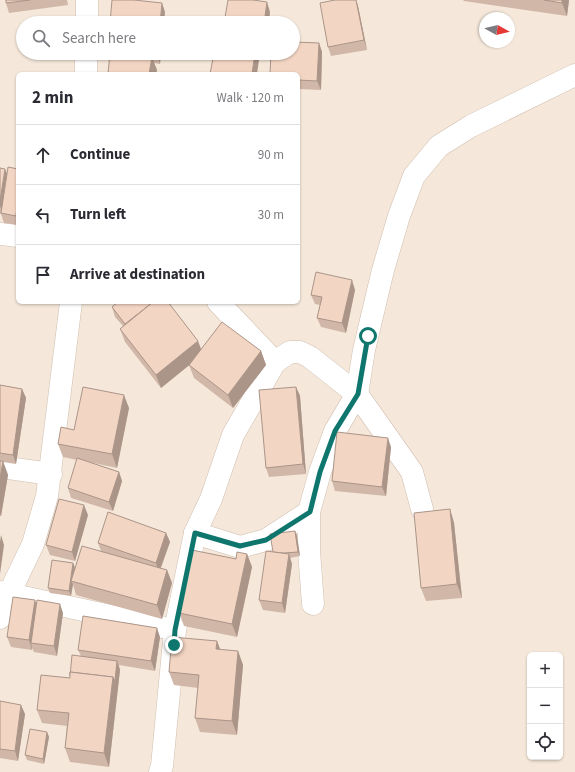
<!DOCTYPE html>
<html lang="en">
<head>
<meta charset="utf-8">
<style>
  :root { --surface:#fff; --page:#f7f7f7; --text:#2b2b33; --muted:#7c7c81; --line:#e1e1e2 }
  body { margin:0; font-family:"Source Sans 3",sans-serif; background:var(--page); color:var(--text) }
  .controls { position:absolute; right:12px; bottom:12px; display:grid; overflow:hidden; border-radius:6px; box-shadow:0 1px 3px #0004 }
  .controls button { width:36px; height:36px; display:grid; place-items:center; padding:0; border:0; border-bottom:1px solid var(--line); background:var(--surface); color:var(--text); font:20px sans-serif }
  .compass { position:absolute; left:479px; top:12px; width:36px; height:36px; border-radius:50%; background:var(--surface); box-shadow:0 1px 3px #0004; rotate:98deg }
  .stop { position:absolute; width:12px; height:12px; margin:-9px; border:3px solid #0f766e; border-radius:50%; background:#fff }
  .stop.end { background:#0f766e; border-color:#fff; box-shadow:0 1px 4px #0008 }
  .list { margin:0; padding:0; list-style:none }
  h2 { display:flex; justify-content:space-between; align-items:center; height:52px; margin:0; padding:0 16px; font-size:17px }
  h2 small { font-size:13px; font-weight:400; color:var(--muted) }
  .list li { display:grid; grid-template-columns:26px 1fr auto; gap:12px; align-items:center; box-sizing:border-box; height:60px; padding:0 16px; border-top:1px solid var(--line) }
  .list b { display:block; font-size:15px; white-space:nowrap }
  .list em { font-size:13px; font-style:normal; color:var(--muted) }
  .icon { flex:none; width:22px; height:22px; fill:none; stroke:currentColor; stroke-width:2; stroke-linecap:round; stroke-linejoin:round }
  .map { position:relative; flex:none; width:575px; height:772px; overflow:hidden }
  .search { position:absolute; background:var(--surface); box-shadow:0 1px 3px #0004; left:16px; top:16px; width:284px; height:44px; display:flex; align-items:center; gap:10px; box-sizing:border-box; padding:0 14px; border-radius:22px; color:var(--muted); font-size:15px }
  .panel { position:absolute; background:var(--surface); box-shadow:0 1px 3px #0004; left:16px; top:72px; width:284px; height:232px; border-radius:6px }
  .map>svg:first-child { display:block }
</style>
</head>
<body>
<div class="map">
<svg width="575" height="772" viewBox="0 0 575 772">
  <rect width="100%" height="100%" fill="#fdf6ec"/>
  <path fill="#f5e8da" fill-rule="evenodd" d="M0 0H575V772H0ZM485 18H509V42H485ZM23 23H293V53H23ZM18 74H298V302H18ZM530 655H560V757H530Z"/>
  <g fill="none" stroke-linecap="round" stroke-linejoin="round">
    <defs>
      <g id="minor">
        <polyline points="87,23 87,0"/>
        <polyline points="86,74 86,53"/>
        <polyline points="0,234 18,236"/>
        <polyline points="218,302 275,362"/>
        <polyline points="0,467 51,474"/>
        <polyline points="195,533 240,547 266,540 309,512"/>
        <polyline points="0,592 161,627"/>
        <polyline points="313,604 309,551 309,512 320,472 335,431 357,394 364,350 383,270 399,216 414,176 439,146 471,126 575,75"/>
        <polyline points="0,618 9,594 33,544 47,496 71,302"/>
        <polyline points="160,772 162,766 175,630 195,533 211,499 233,435 275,362 290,352 300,352 310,357 357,394 412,472 422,509"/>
      </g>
    </defs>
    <use href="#minor" stroke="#d1beb0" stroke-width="23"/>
    <use href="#minor" stroke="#fff" stroke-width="22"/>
  </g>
  <g fill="#d1b7a8">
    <polygon points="6,0 67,0 68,5 9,13 6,3"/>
    <polygon points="335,0 356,0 358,6 367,50 331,56 328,47"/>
    <polygon points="463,0 569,0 567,16 464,1"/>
    <polygon points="319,43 322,52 321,90 298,89 298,74"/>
    <polygon points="108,53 161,53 160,64 154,63 157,70 156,74 108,74 110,58"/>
    <polygon points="0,168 7,174 18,169 18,225 4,223 1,214 0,214"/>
    <polygon points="355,290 346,333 321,327 317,318 320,305 315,304 311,295"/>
    <polygon points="112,307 201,349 261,351 266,365 233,408 194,378 189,365 161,388 125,342 120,329 123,326 115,317"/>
    <polygon points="0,385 22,389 26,398 16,464 3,462 8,475 1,516 0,516"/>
    <polygon points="296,387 300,396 306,474 269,477 266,468"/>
    <polygon points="129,408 117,468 89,462 119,472 122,481 113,511 71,498 68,488 77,460 63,457 58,444 74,430"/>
    <polygon points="391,447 386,496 335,491 332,481"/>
    <polygon points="450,509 454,523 462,598 426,601 421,588"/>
    <polygon points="88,515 75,561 50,555 46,545"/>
    <polygon points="295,531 297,536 300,556 290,558 292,564 285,613 263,610 259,600"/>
    <polygon points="166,533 170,542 161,568 167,570 172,583 162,619 76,595 73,584 71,596 50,593 48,588 73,563 75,568 101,551 98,543"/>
    <polygon points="247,554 252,567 237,637 184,626 179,613"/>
    <polygon points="35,600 36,605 63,613 57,656 34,652 32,648 32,650 11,647 7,637"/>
    <polygon points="160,637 155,671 119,665 120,670 109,767 70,762 65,748 67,726 42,723 37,710 70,678 81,656 78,650"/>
    <polygon points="217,641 220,650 238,651 243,665 237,735 200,732 195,718 198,688 174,685 169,672"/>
    <polygon points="0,701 25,714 18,761 0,758"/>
    <polygon points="47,732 49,737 44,764 27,760 25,755"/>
  </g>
  <g fill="#aa9588">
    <polygon points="356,0 358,6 367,50 364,40"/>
    <polygon points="562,0 569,0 567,16 562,3"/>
    <polygon points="267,2 270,12 269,23 264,23"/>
    <polygon points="162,3 165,12 164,23 160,23"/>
    <polygon points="319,43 322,52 321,90 317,81"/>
    <polygon points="157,53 161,53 160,64 157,55"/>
    <polygon points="255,53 260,53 257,74 252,74"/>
    <polygon points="152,57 157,70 156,74 149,74"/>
    <polygon points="5,169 9,178 3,214 0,206 0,201"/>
    <polygon points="17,206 18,208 18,221 16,216"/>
    <polygon points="352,280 355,290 346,333 342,323"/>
    <polygon points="198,341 203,354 161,388 156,375"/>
    <polygon points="261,351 266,365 233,408 228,395"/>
    <polygon points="296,387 300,396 306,474 303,464"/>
    <polygon points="22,389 26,398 16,464 13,455"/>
    <polygon points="124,395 129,408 117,468 112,454"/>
    <polygon points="388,438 391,447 386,496 382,487"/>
    <polygon points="3,461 8,475 1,516 0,514 0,479"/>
    <polygon points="119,472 122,481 113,511 109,502"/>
    <polygon points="84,505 88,515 75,561 72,552"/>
    <polygon points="450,509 454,523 462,598 457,584"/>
    <polygon points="295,531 297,536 300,556 298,552"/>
    <polygon points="166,533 170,542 159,572 156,563"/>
    <polygon points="1,535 4,545 0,574 0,542"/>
    <polygon points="247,554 252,567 237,637 232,624"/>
    <polygon points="289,554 292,564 285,613 282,603"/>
    <polygon points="73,563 75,568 71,581 73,584 71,596 69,591"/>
    <polygon points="167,570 172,583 162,619 157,605"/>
    <polygon points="35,600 38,610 31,643 32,648 32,650 29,640"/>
    <polygon points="60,604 63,613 57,656 54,646"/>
    <polygon points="157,628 160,637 155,671 151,661"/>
    <polygon points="217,641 222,654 216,649"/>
    <polygon points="238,651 243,665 237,735 232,721"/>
    <polygon points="117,661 120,670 109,767 104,753 113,677"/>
    <polygon points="21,705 25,714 18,761 15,751"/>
    <polygon points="47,732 49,737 44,764 43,759"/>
  </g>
  <g fill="#f3d5c3" stroke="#aa9588">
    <polygon points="6,0 30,0 6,3"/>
    <polygon points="112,0 134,0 162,3 160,23 110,23"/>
    <polygon points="228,0 253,0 267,2 264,23 224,23"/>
    <polygon points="335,0 356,0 364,40 328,47 320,3"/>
    <polygon points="544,0 562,0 562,3"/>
    <polygon points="293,42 319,43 317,81 298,80 298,74 270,74 271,53 293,53"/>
    <polygon points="110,53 121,53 152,57 149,74 108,74"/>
    <polygon points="142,53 157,53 157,55"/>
    <polygon points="214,53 255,53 252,74 210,74"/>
    <polygon points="8,167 18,169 18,206 17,206 16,216 1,213"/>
    <polygon points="0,168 5,169 0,201"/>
    <polygon points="316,272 352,280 342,323 317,318 322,297 311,295"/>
    <polygon points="118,302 153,302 125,324 112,307"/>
    <polygon points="153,302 168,302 198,341 156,375 120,329"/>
    <polygon points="222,322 261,351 228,395 189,365"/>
    <polygon points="0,385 22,389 13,455 0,453"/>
    <polygon points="83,387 124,395 112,454 58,444 61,427 74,430"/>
    <polygon points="296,387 303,464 266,468 259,390"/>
    <polygon points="337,432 388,438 382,487 332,481"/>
    <polygon points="77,458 119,472 109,502 68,488"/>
    <polygon points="0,461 3,461 0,479"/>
    <polygon points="59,499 84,505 72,552 46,545"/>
    <polygon points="450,509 457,584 421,588 414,513"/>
    <polygon points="108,512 166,533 156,563 98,543"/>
    <polygon points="295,531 298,552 284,553 273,552 270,534"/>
    <polygon points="82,546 167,570 157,605 71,581"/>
    <polygon points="192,550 236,559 237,552 247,554 232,624 179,613"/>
    <polygon points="266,551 289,554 282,603 259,600"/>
    <polygon points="52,560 73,563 69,591 48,588"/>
    <polygon points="13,597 35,600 29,640 7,637"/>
    <polygon points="37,600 60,604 54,646 31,643"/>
    <polygon points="83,616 157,628 151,661 78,650"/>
    <polygon points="172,637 217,641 216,649 238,651 232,721 195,718 199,675 169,672"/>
    <polygon points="72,655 117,661 115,681 113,677 70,672 70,676"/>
    <polygon points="70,672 113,677 104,753 65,748 69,713 37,710 41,675 70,678"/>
    <polygon points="0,701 21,705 15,751 0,749"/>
    <polygon points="30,729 47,732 43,759 25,755"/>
  </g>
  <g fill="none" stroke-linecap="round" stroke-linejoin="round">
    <polyline stroke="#0f766e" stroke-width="5" points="174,645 175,630 195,533 240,546 266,540 310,512 320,472 335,431 358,394 368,336"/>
  </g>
</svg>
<div class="controls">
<button>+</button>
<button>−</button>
<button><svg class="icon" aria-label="locate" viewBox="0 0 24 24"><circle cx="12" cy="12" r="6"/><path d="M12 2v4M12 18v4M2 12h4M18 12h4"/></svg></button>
</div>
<svg class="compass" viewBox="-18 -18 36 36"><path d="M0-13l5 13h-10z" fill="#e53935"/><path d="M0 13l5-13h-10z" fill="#7c7c81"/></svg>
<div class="stop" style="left:368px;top:336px"></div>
<div class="stop end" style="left:174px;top:645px"></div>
<div class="search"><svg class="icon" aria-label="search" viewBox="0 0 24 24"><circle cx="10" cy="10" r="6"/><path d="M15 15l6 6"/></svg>Search here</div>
<section class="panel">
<h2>2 min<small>Walk · 120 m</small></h2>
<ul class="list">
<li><svg class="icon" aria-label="ahead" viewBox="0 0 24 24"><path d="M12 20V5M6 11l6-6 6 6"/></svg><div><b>Continue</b></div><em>90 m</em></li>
<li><svg class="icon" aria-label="left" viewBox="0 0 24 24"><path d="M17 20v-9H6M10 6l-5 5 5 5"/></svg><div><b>Turn left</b></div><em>30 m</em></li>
<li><svg class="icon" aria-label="arrive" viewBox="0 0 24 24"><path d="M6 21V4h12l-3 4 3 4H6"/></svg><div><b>Arrive at destination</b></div></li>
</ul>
</section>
</div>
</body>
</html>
